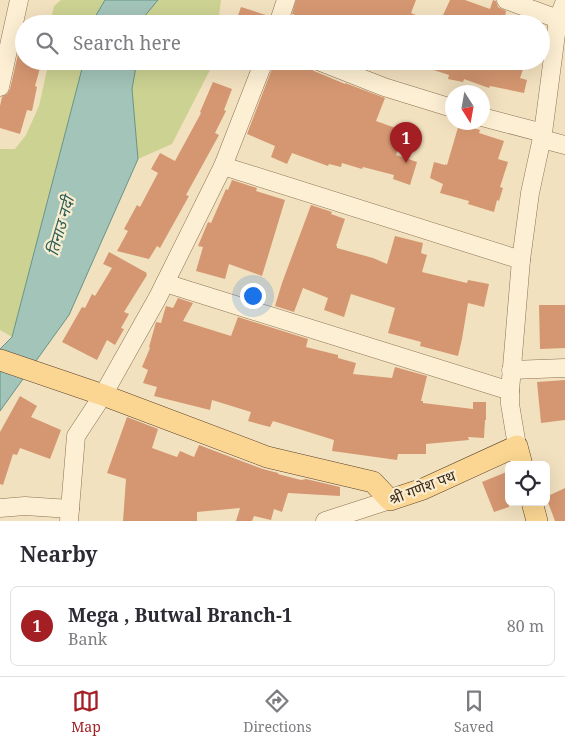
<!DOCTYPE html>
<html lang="en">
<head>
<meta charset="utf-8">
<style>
  :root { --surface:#fff; --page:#f7f7f7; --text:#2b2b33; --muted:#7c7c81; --line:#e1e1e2; --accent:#a31f24 }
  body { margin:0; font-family:"Noto Serif","Noto Sans Devanagari",serif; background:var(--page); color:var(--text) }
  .controls { position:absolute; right:15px; bottom:15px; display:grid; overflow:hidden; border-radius:8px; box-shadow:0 5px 20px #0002 }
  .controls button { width:45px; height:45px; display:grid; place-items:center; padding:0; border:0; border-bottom:1px solid var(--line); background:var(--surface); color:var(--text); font:25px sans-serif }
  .compass { position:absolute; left:445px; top:85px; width:45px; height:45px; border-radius:50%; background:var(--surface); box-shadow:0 5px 20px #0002; rotate:169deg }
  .you { position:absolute; left:252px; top:295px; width:18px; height:18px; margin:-12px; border:4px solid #fff; border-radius:50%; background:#1a73e8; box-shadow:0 0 0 8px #1a73e833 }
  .badge { display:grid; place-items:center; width:32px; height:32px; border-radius:50%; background:var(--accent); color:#fff; font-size:16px; font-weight:700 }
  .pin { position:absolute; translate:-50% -41px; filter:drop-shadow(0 1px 2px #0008) }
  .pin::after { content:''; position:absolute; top:26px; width:18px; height:15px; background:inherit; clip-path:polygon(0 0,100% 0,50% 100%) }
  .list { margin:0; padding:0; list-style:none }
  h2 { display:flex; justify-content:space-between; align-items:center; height:65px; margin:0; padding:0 20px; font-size:21px }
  h2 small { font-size:16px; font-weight:400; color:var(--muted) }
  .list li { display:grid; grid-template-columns:32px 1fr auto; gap:15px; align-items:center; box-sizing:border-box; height:80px; margin:0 10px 10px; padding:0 10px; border:1px solid var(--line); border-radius:8px }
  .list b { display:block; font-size:19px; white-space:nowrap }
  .list p { margin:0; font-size:16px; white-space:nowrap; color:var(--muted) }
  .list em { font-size:16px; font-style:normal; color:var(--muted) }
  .icon { flex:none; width:28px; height:28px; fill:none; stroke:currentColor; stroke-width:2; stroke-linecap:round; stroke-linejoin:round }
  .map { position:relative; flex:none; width:565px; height:521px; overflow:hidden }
  .search { position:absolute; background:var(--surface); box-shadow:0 5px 20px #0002; left:15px; right:15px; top:15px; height:55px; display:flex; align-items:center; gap:12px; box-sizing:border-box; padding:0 18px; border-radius:28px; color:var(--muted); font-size:19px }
  .sheet { height:155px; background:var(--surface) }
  nav { display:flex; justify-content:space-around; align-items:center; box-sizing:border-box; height:70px; border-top:1px solid var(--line); background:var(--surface); font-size:14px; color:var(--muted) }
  nav a { display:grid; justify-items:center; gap:2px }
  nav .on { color:var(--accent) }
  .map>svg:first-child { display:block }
</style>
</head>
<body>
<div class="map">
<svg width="565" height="521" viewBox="0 0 565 521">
  <rect width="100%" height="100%" fill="#f2e1bf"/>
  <g fill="#ccd292">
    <polygon points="61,0 105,0 95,17 94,24 50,24 54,6"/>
    <polygon points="158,0 221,0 218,24 143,24 143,18"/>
    <polygon points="49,61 84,61 12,337 0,330 0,149 15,149 26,135 39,106"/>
    <polygon points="137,61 213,61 212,66 172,144 138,159 132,89"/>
  </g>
  <g fill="#a3c4b9" stroke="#699387">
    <polygon points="105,0 158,0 143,18 143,24 94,24 95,17"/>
    <polygon points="84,61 137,61 132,89 138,159 69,315 0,411 0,349 12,337"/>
  </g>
  <g fill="#d59771">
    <polygon points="296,0 416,0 411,13 435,23 307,24 308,19 292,14"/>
    <polygon points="450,0 465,0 490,9 493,0 496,1 498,7 506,11 504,24 439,24"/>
    <polygon points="241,7 269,16 268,24 235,24"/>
    <polygon points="24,28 24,61 42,61 35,86 37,87 32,111 27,110 20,134 0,128 0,106 2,97 7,94 10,89"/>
    <polygon points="275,61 293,61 309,67 314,71 345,84 345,83 385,98 376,121 404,131 396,155 417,162 410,185 393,179 394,175 363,167 362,169 342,163 341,167 329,164 328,166 292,153 287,164 271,157 275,146 247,134"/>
    <polygon points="416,61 526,61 520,78 527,80 524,93 490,86 489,88 464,79 463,82 448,79 449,75 415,64"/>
    <polygon points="213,82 232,89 224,110 226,111 215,133 219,135 186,195 189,196 160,248 157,246 149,259 117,251 128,231 124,229 137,205 140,207 158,173 151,169 160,153 175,161 201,113 200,112"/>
    <polygon points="459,124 480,130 479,133 504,141 498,159 508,162 500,187 503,188 499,201 497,200 494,212 468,204 469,201 440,193 443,184 430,178 434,162 445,165 445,164 447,165"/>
    <polygon points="232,180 257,188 256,191 285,200 262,276 229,264 225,279 196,271 203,247 198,246 208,222 211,223 226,189 228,190"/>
    <polygon points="311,205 332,212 331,214 345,219 336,246 337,246 337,248 373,258 387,264 395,236 423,243 421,253 427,255 422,272 467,283 468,280 489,284 484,307 468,303 462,339 458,356 420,346 421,342 388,333 395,308 351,294 344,317 324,310 328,298 303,288 294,312 275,306 282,283"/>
    <polygon points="109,252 147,273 146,274 147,275 124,312 129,314 121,328 124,329 115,345 107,340 97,360 62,342 82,307 85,308 92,294 95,296 112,268 103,264"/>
    <polygon points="178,298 193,303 183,321 231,336 238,317 308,339 306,347 338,355 338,358 356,363 353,374 392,378 395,367 427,376 421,401 423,401 423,403 473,409 473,402 486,402 486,420 485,420 484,438 468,437 469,440 426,444 426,454 398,454 397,460 332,451 334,440 273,421 270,427 248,421 251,412 212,400 210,410 154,396 157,387 143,383 148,370 142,367 150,348 149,347 156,322 161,323 166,306 173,308"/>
    <polygon points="539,305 565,305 565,348 540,349"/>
    <polygon points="565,380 565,420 541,423 537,382"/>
    <polygon points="20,396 37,406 31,417 61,430 50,459 20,448 17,455 13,454 3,485 0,484 0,432"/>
    <polygon points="127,417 158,429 152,448 177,457 180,451 194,457 199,445 263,469 278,473 278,474 301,480 306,479 340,487 340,496 288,493 282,512 274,509 271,520 254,516 252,521 236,521 240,508 197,512 197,521 123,521 126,479 107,473"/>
    <polygon points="509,471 509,507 494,512 482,482"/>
    <polygon points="565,488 565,521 555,521 546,497"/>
  </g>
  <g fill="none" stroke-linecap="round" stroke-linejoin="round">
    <defs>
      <g id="minor">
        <polyline points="506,0 558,19"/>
        <polyline points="278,24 286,0"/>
        <polyline points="318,61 384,87 452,108"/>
        <polyline points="0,87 19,0"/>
        <polyline points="482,117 543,133"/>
        <polyline points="542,139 565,145"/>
        <polyline points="223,166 521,260"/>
        <polyline points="165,283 510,391"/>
        <polyline points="511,370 565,368"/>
        <polyline points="517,446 510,404 510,391 521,260 530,193 543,133 558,19 565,1"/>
        <polyline points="0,508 25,506 70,509"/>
        <polyline points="69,521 76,436 103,395 158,297 223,166 264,61"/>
        <polyline points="325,521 390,500"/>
      </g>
      <g id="major">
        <polyline points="0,360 103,395 267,457 373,482 390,500 423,489 517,446 522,465"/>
        <polyline points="532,502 537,521"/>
      </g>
    </defs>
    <use href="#minor" stroke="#8d7155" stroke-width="19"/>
    <use href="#major" stroke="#5a3f2a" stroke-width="22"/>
    <use href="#minor" stroke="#fcefd3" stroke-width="18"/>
    <use href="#major" stroke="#fad692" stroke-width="21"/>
  </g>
  <g text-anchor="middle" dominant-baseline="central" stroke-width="4.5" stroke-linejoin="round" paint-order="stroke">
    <g font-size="15" fill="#3b2a1b" stroke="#f9eccf">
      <text transform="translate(422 487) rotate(-21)">श्री गणेश पथ</text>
    </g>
    <g font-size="16" font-style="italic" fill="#295d58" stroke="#f9eccf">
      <text transform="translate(60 226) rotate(-74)">तिनाउ नदी</text>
    </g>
  </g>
</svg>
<div class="controls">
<button><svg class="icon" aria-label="locate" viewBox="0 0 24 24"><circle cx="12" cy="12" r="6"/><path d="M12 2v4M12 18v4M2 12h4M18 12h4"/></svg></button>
</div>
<svg class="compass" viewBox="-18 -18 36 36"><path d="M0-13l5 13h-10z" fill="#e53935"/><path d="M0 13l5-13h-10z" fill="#7c7c81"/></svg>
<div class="you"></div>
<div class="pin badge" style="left:406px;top:163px">1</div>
<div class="search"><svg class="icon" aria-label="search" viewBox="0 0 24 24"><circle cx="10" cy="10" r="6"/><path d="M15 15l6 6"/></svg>Search here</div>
</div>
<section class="sheet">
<h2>Nearby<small></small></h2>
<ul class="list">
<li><span class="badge">1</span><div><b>Mega , Butwal Branch-1</b><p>Bank</p></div><em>80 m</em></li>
</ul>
</section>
<nav>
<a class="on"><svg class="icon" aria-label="map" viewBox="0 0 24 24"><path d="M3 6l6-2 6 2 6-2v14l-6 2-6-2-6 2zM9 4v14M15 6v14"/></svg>Map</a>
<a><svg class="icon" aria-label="directions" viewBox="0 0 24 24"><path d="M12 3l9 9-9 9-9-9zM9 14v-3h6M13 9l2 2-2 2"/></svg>Directions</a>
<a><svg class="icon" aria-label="saved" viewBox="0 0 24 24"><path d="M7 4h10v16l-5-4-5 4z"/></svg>Saved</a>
</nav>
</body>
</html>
